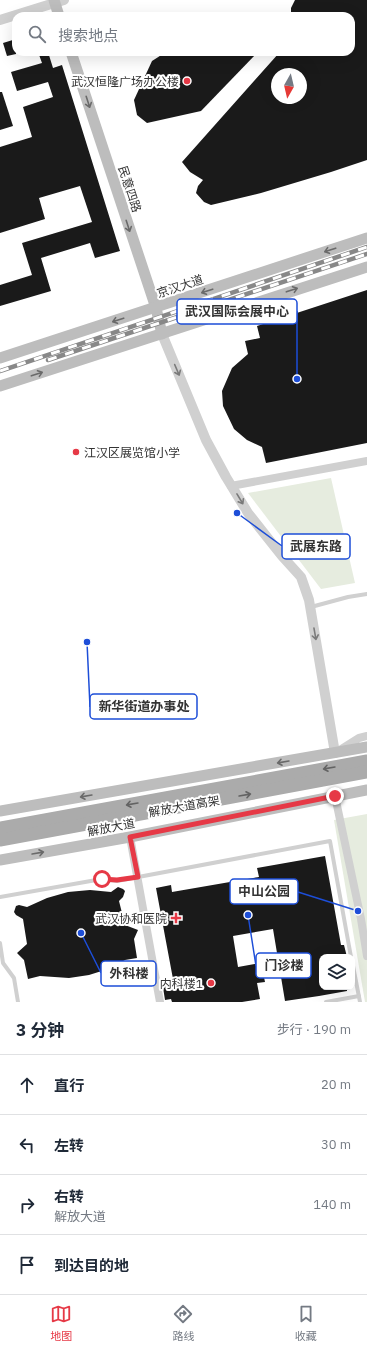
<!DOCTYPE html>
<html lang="zh">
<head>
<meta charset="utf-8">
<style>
  :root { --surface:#fff; --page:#f2f2f3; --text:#1f2937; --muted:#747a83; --line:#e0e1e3; --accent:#e63946 }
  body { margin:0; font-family:"IBM Plex Sans","Noto Sans SC",sans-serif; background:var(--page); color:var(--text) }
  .controls { position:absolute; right:12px; bottom:12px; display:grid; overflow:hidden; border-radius:8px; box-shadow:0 4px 16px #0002 }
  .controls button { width:36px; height:36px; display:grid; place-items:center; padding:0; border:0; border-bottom:1px solid var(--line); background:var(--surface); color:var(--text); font:20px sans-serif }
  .compass { position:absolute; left:271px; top:68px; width:36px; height:36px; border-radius:50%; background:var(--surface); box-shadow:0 4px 16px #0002; rotate:188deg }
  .stop { position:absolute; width:12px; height:12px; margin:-9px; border:3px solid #e63946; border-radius:50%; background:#fff }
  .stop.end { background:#e63946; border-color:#fff; box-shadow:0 1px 4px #0008 }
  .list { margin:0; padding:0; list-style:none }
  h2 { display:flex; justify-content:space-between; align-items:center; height:52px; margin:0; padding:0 16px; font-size:17px }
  h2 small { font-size:13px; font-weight:400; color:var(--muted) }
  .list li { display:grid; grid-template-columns:26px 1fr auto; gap:12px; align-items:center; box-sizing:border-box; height:60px; padding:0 16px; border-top:1px solid var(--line) }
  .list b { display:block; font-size:15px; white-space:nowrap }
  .list p { margin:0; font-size:13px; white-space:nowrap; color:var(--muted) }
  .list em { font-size:13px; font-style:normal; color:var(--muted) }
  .icon { flex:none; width:22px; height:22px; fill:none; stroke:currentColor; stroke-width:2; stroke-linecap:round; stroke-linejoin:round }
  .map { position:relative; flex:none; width:367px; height:1002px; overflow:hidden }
  .search { position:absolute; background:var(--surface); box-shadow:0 4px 16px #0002; left:12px; right:12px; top:12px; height:44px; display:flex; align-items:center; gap:10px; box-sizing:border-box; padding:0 14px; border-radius:12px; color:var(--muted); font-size:15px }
  .sheet { height:292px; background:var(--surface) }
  nav { display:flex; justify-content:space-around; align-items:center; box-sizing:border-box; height:56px; border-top:1px solid var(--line); background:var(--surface); font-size:11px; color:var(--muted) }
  nav a { display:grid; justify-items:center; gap:2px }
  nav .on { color:var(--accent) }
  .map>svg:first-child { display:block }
</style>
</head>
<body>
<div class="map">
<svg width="367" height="1002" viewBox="0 0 367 1002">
  <rect width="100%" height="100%" fill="#fff"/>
  <g fill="#e6ecdf">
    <polygon points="331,478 355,583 321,589 248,493"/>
    <polygon points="367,814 367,1002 365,1002 334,820"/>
  </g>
  <g fill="#1a1a1a" fill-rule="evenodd">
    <path d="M295 0H367V160L331 172 261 193 211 205 204 202 196 193 198 186 203 180 190 172 182 162 279 53 280 52H351V16H291V8ZM277 74H301V98H277Z"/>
    <polygon points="16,39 16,54 7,56 3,43"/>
    <polygon points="38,52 48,52 53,68 62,65 120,251 95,258 90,243 41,258 51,291 0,306 0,285 32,275 22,243 92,222 80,186 39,198 45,219 0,233 0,147 32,137 23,107 53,97 48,82 17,91 11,72 42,63"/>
    <polygon points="166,52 258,52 201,111 147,123 137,115 134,100 152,61"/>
    <polygon points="0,92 2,92 13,126 0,130"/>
    <polygon points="367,290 367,443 266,463 262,447 247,440 234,429 223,406 222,391 232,368 248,354 245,341 260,338 257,326"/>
    <polygon points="325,856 341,945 344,945 347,957 322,957 322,987 347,987 347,991 319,996 285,1001 273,929 233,936 238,967 261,963 265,982 257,983 260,999 242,1002 172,1002 171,999 165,1000 162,981 173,979 156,888 171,885 172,892 259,877 257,868"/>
    <polygon points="118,887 123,889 125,891 123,897 119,901 125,925 138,930 134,939 137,958 125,960 108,969 89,975 69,978 40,976 28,979 24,960 17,953 27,944 23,919 16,915 14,912 16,906 19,905 27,907 47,898 68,892 90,890 111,892"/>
  </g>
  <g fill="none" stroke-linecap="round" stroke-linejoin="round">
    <g stroke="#d0d0d0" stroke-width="4">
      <polyline points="311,607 348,597 367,594"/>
      <polyline points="0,897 102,879 117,881 330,841 351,957"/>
      <polyline points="0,943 3,963 14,978 18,1002"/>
      <polyline points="352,961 360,1002"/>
      <polyline points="326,1002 359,996"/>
    </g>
    <g stroke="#d0d0d0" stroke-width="8">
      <polyline points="231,486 367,461"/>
      <polyline points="340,750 359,738 367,736"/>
      <polyline points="335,796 361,919 367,956"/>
      <polyline points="130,837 160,1002"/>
    </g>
    <g stroke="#d0d0d0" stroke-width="10">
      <polyline points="0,20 64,0"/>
      <polyline points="162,334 206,440 226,477 248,513 282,556 301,577 309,600 335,753"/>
    </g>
    <g stroke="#bdbdbd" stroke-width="11">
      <polyline points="54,0 59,16"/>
      <polyline points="71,52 156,308 162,334"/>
      <polyline points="0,358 367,238"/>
      <polyline points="0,386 367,267"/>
      <polyline points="0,811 367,747"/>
      <polyline points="0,860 130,837 367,790"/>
    </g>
    <g stroke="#ababab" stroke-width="13">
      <polyline points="0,828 367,761"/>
      <polyline points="0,840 367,772"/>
    </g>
    <defs>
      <g id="rail">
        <polyline points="48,360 367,254"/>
        <polyline points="0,371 367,247"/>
      </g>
    </defs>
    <use href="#rail" stroke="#888" stroke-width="4.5"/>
    <use href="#rail" stroke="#fff" stroke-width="3" stroke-dasharray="9" stroke-linecap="butt"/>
  </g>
  <defs><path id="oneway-shaft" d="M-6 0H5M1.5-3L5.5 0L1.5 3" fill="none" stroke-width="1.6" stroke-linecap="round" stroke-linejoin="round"/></defs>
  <g stroke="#6a6a6a">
    <use href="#oneway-shaft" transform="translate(88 102) rotate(72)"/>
    <use href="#oneway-shaft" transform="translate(128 226) rotate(72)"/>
    <use href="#oneway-shaft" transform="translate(330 250) rotate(162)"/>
    <use href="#oneway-shaft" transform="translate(292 290) rotate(-18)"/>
    <use href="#oneway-shaft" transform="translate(207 291) rotate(162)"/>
    <use href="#oneway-shaft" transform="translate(118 320) rotate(162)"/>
    <use href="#oneway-shaft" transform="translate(37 374) rotate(-18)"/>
    <use href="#oneway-shaft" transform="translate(283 762) rotate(170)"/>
    <use href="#oneway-shaft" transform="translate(86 796) rotate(170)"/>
    <use href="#oneway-shaft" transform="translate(38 853) rotate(-10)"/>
  </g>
  <g stroke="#7a7a7a">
    <use href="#oneway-shaft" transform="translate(177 370) rotate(67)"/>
    <use href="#oneway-shaft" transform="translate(240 499) rotate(59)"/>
    <use href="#oneway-shaft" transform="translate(315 634) rotate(80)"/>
  </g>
  <g stroke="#636363">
    <use href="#oneway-shaft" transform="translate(329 768) rotate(170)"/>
    <use href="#oneway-shaft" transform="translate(245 795) rotate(-10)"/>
    <use href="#oneway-shaft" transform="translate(132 804) rotate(170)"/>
  </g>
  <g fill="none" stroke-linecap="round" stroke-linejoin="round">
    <polyline stroke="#e63946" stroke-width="5" points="102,879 117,880 138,877 130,837 335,796"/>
  </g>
  <g fill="#e63946" stroke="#fff" stroke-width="1.5">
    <circle cx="187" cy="81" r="4"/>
    <circle cx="76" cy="452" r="4"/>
    <path d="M174 912h4v4h4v4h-4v4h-4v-4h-4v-4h4z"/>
    <circle cx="211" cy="983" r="4"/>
  </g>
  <g text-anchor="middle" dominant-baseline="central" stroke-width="4" stroke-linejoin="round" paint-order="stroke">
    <g font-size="12" fill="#333" stroke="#fff" text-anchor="end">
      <text x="179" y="81">武汉恒隆广场办公楼</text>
      <text x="84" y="452" text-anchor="start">江汉区展览馆小学</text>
      <text x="167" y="918">武汉协和医院</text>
      <text x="203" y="983">内科楼1</text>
    </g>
    <g font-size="12" fill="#333" stroke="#fff">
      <text transform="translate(130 189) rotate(72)">民意四路</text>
      <text transform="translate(180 286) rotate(-18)">京汉大道</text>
      <text transform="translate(184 806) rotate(-10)">解放大道高架</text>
      <text transform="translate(111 827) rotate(-11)">解放大道</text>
    </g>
  </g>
  <path fill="none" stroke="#1d4ed8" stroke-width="1.5" d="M297 379L297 311M237 513L282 546M87 642L90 707M358 911L298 892M248 915L256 966M81 933L101 973"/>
  <g fill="#1d4ed8" stroke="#fff" stroke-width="1.5">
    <circle cx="297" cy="379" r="4"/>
    <circle cx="237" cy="513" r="4"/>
    <circle cx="87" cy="642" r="4"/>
    <circle cx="358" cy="911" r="4"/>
    <circle cx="248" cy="915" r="4"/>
    <circle cx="81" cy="933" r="4"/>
  </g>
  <g fill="#fff" stroke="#1d4ed8" stroke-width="1.5">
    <rect x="177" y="299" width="120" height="25" rx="4"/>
    <rect x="282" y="534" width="68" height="25" rx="4"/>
    <rect x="90" y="694" width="107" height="25" rx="4"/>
    <rect x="230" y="879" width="68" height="25" rx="4"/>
    <rect x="256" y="953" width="55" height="25" rx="4"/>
    <rect x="101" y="961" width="55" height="25" rx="4"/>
  </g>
  <g font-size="13" text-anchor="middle" font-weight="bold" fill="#333">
    <text x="237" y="316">武汉国际会展中心</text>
    <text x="316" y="551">武展东路</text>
    <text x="144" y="711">新华街道办事处</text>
    <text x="264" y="896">中山公园</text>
    <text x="284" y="970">门诊楼</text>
    <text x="129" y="978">外科楼</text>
  </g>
</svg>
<div class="controls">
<button><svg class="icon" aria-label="layers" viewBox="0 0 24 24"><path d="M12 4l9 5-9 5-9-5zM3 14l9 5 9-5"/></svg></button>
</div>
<svg class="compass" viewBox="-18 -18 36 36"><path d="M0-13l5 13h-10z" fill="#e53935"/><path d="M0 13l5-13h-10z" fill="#747a83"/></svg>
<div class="stop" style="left:102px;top:879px"></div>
<div class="stop end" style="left:335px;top:796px"></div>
<div class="search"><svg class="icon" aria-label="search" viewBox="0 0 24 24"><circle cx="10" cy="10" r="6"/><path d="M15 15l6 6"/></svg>搜索地点</div>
</div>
<section class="sheet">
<h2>3 分钟<small>步行 · 190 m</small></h2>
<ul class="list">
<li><svg class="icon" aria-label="ahead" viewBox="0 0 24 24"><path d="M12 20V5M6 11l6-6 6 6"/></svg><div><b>直行</b></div><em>20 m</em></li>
<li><svg class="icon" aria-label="left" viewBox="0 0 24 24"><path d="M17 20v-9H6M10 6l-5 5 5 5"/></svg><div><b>左转</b></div><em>30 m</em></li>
<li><svg class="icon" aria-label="right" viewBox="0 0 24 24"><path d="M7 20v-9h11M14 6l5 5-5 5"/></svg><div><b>右转</b><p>解放大道</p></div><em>140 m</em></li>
<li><svg class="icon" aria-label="arrive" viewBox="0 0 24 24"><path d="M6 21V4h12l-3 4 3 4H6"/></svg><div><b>到达目的地</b></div></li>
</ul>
</section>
<nav>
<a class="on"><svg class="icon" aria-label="map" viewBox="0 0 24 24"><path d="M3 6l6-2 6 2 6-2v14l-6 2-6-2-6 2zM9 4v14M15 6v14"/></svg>地图</a>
<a><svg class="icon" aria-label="directions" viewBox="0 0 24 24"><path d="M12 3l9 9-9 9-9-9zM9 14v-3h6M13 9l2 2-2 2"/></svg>路线</a>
<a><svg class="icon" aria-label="saved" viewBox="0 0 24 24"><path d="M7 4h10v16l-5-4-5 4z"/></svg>收藏</a>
</nav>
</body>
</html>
